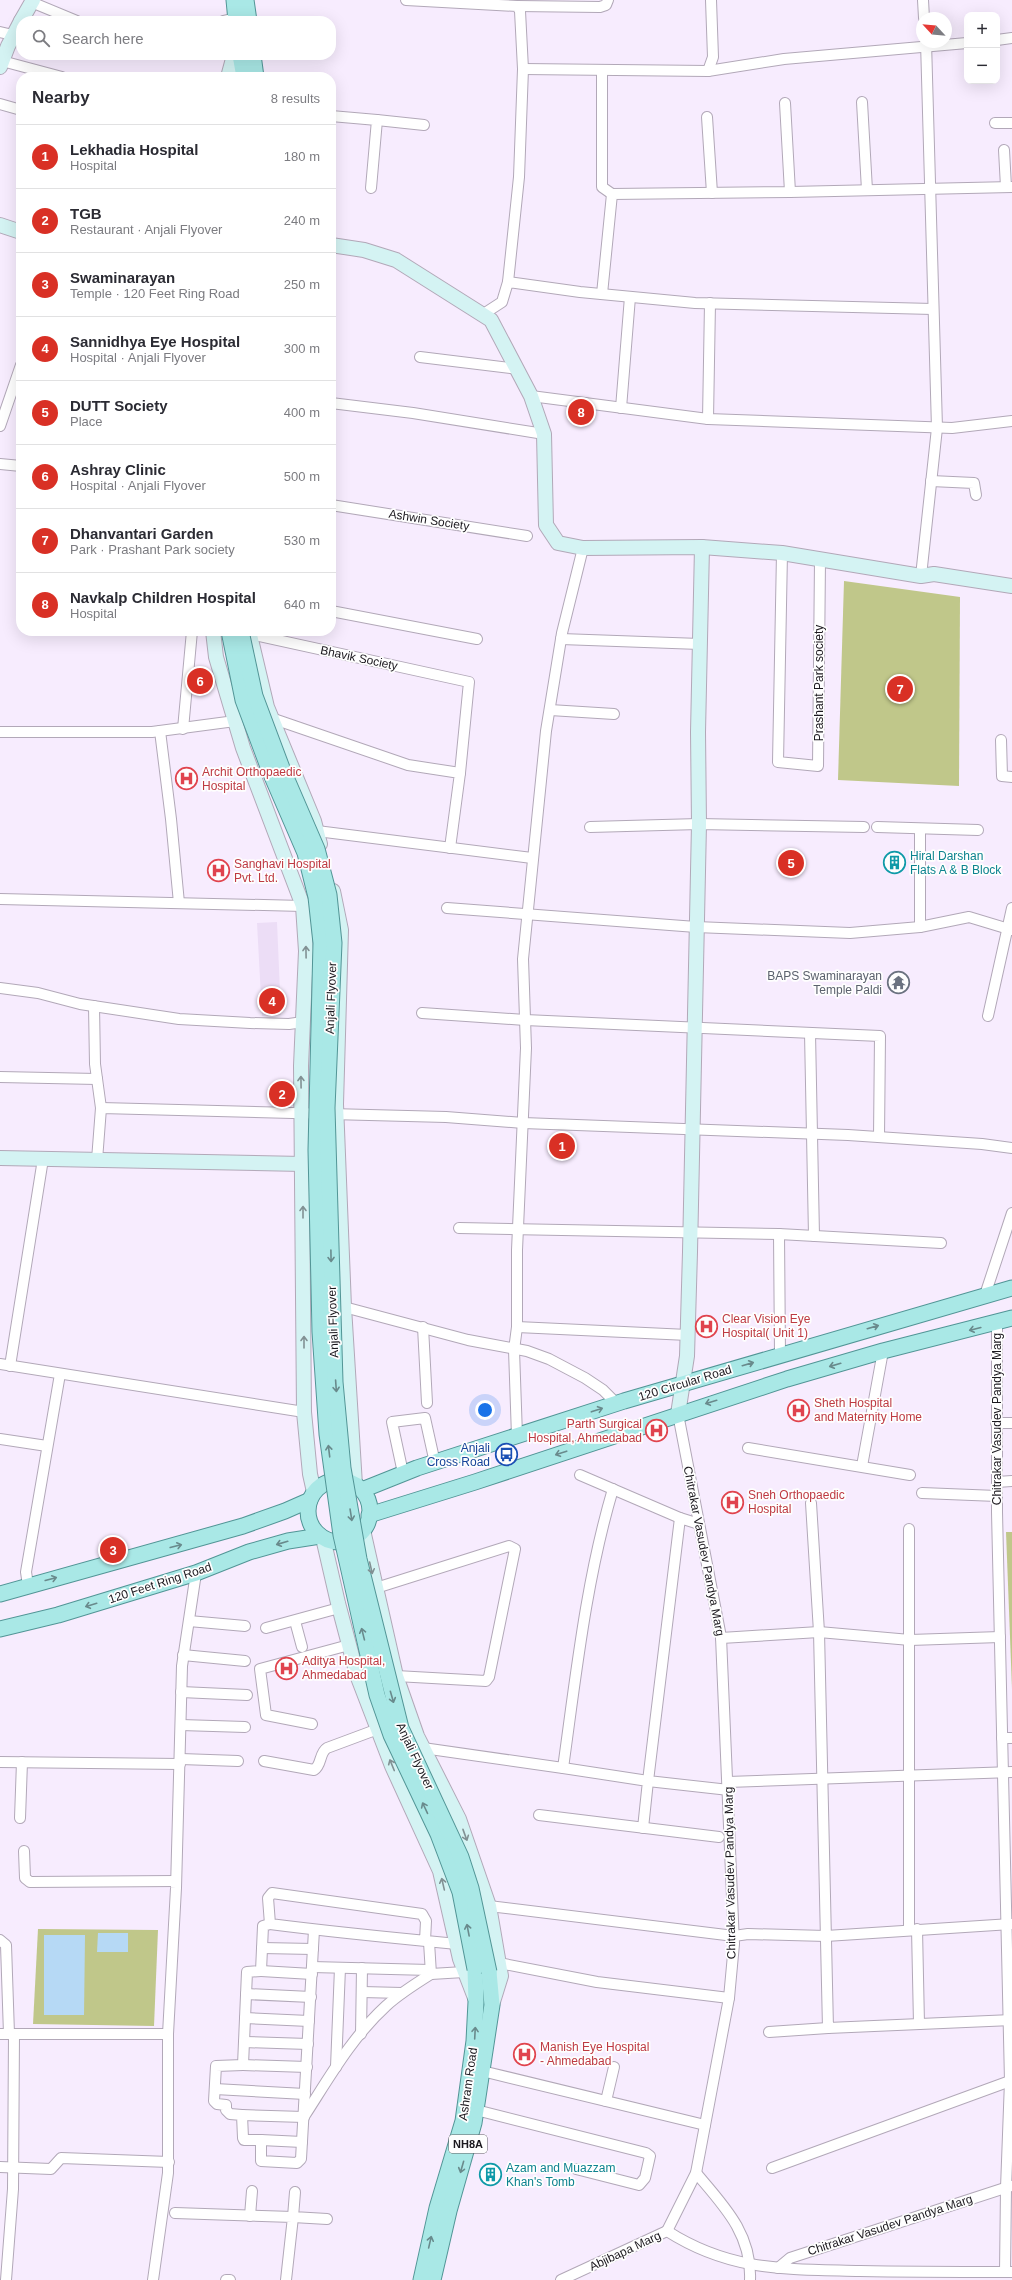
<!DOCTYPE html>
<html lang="en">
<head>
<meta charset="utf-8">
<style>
  :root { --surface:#fff; --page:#f2f2f3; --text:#2b2b33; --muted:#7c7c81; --line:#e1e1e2; --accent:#d93025 }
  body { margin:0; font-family:Arial,sans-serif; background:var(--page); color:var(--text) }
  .controls { position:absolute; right:12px; top:12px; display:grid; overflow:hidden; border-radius:8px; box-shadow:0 4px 16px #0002 }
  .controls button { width:36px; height:36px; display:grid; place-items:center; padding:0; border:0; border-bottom:1px solid var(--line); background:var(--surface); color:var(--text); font:20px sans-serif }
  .compass { position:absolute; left:916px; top:12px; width:36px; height:36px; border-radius:50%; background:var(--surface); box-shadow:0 4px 16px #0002; rotate:296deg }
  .you { position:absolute; left:485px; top:1410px; width:14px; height:14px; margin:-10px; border:3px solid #fff; border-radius:50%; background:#1a73e8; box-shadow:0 0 0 6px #1a73e833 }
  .badge { display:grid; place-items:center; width:26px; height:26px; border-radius:50%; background:var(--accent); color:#fff; font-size:13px; font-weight:700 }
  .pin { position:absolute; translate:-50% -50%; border:2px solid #fff; box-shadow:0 1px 4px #0006 }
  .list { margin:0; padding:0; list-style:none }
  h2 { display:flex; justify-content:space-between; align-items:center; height:52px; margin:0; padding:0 16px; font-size:17px }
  h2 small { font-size:13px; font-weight:400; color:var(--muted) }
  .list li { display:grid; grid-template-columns:26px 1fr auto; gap:12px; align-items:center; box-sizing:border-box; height:64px; padding:0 16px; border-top:1px solid var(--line) }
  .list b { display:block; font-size:15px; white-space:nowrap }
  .list p { margin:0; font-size:13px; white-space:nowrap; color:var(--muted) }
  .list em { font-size:13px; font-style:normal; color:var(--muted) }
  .icon { flex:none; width:22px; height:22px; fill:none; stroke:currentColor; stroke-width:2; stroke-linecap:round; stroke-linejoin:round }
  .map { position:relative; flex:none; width:1012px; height:2280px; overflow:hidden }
  .search { position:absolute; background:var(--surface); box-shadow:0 4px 16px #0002; left:16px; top:16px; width:320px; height:44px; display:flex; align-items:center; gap:10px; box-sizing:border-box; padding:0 14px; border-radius:16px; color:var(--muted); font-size:15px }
  .panel { position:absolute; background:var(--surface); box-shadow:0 4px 16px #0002; left:16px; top:72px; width:320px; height:564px; border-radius:16px }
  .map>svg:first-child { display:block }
</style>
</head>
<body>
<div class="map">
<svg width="1012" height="2280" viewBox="0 0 1012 2280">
  <rect width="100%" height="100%" fill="#f7ecfe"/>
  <polygon fill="#ecddf6" points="277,922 281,1015 262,1016 257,923"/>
  <g fill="#c0c78a">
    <polygon points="844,581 960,597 959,786 838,780"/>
    <polygon points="1006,1532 1012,1532 1012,1689"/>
    <polygon points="38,1929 158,1930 154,2026 33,2024"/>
  </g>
  <g fill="#b6d9f5">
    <polygon points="98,1933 128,1933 128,1952 97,1952"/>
    <polygon points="44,1935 85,1935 84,2015 44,2015"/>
  </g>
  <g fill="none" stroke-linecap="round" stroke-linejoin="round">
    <defs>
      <g id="street">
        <polyline points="406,0 517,6 520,11 523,69 519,177 508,282"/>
        <polyline points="923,0 924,18"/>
        <polyline points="31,2 77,21"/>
        <polyline points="517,6 600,7 606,5 608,0"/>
        <polyline points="223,21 236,18"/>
        <polyline points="0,32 13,35"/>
        <polyline points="997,40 1012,38"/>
        <polyline points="2,61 62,77"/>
        <polyline points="523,69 708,71 713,57 711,0"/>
        <polyline points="602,70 602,187 612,194"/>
        <polyline points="708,71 784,59 967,43"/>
        <polyline points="862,102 867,190"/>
        <polyline points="0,104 21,110"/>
        <polyline points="331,116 377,120 371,188"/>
        <polyline points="707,117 712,193"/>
        <polyline points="377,120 424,125"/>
        <polyline points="995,123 1012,123"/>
        <polyline points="1004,150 1006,187"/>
        <polyline points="790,192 1012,187"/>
        <polyline points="602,294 612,194 790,192 785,103"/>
        <polyline points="482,315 502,302 508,282 580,292 695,303 933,309"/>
        <polyline points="420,357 518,369"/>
        <polyline points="531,396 708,419 952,428 1012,421"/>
        <polyline points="331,403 413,413 544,434"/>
        <polyline points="621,408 630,297"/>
        <polyline points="708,419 710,303"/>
        <polyline points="0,426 21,365"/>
        <polyline points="0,464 21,466"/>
        <polyline points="931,481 974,483 976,495"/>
        <polyline points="331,505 527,536"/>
        <polyline points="782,553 778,762 818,766 820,560"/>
        <polyline points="921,576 937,428 926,42"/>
        <polyline points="331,611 477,639"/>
        <polyline points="250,634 469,682 460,773"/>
        <polyline points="561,639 700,644"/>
        <polyline points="550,710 614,714"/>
        <polyline points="271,718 408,765 460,773 450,848"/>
        <polyline points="183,729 192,631"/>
        <polyline points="160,731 171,819 179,903"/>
        <polyline points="0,732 152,732 235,721"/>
        <polyline points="1001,740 1002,776 1012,777"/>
        <polyline points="590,827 699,824 864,827"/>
        <polyline points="877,827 978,830"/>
        <polyline points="920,829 920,927"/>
        <polyline points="317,831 532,858"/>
        <polyline points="0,899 303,906"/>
        <polyline points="447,908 696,927 850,933 920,927 969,917 1012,930"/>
        <polyline points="0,988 38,993 80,1004 179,1019 250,1023 289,1024 303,1022"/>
        <polyline points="94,1006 95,1064 101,1108"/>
        <polyline points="422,1013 525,1020 880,1036 879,1137"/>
        <polyline points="988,1016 1012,908"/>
        <polyline points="810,1033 814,1236"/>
        <polyline points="0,1077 97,1079"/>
        <polyline points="97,1160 101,1108 446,1117 523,1123 848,1135 982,1144 1012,1148"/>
        <polyline points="459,1228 779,1234 941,1243"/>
        <polyline points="779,1234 780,1355"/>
        <polyline points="985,1295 1012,1213"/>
        <polyline points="344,1307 468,1340 527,1351 549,1359 585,1378 603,1390 616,1403"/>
        <polyline points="997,1323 997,1512 1010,2081 1006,2188 1005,2272"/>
        <polyline points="423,1327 427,1403"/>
        <polyline points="517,1327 688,1335"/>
        <polyline points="0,1364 304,1412"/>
        <polyline points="10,1366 43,1159"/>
        <polyline points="996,1423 1012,1423"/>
        <polyline points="517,1436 514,1350 517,1327 517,1250 526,1048 523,959 546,731 562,633 583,548"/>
        <polyline points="0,1439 47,1446"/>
        <polyline points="748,1448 910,1475"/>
        <polyline points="862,1466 883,1351"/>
        <polyline points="403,1473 392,1422 425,1418 435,1463"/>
        <polyline points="580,1475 680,1518"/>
        <polyline points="997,1482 1012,1481"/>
        <polyline points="922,1493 997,1496"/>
        <polyline points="811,1503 819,1632 828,2028 1012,2020"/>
        <polyline points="699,1524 680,1518 648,1781 729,1790"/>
        <polyline points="28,1585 26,1572 60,1374"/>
        <polyline points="376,1588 509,1546 515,1549 489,1677 486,1681 396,1676"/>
        <polyline points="189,1621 245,1626"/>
        <polyline points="295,1621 302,1647"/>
        <polyline points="266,1628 339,1608"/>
        <polyline points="721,1638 819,1632 910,1640 1000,1637"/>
        <polyline points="183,1655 245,1661"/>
        <polyline points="181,1692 247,1695"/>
        <polyline points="312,1724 266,1715 260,1669 349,1645"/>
        <polyline points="181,1725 245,1727"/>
        <polyline points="1002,1738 1012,1738"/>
        <path d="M423 1748 563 1768C576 1675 586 1580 613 1489"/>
        <polyline points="181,1759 238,1761"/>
        <path d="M264 1761 314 1770C322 1765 319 1753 327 1748L378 1729"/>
        <polyline points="0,1762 180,1764"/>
        <polyline points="563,1768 648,1781 643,1828"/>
        <polyline points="728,1782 1012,1772"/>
        <polyline points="539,1815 719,1837"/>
        <polyline points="20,1818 22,1762"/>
        <polyline points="24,1851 25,1878 30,1882 176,1881"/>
        <polyline points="489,1906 734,1936 748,1934 826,1936 1011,1924"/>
        <polyline points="270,1924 263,1926 261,1971 247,1972 243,2065 216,2066 214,2101 217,2104 226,2105 226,2110 230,2114 242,2115 243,2138 244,2140 261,2140 261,2161 297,2163 301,2159 314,1930"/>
        <polyline points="917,1929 919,2024"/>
        <polyline points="909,1930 909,1529"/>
        <polyline points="0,1940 6,1945 9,2034"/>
        <path d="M425 1941 426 1921 422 1914 272 1893 268 1898 270 1924C332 1932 394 1938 457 1944"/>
        <polyline points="262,1948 313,1949"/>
        <polyline points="499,1963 597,1982 729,1998"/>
        <polyline points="312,1967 430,1970"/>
        <polyline points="261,1971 312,1974"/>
        <polyline points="431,1974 464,1972"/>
        <polyline points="362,1992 402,1993"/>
        <polyline points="246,1994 311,1997"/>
        <polyline points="245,2018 309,2021"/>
        <polyline points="769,2032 828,2028"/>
        <polyline points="0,2034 168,2034"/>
        <polyline points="361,2034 362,1968"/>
        <polyline points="244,2042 308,2044"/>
        <polyline points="243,2065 307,2067"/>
        <polyline points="336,2067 340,1968"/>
        <polyline points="482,2071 705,2125"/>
        <polyline points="215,2089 305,2094"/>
        <polyline points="606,2101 614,2067"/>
        <polyline points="476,2110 646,2153 650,2156 645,2178 639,2185 576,2169"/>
        <polyline points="242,2115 304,2117"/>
        <path d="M305 2115C329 2078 352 2037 386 2006 399 1994 415 1984 431 1974L429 1942"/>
        <polyline points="261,2140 302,2142"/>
        <polyline points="0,2167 51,2169 61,2158 169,2162"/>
        <polyline points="772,2168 1010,2081"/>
        <path d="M696 2173C724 2206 752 2234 750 2280"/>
        <polyline points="295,2192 293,2217 327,2219"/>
        <polyline points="175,2213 293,2217 286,2280"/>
        <polyline points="250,2216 252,2191"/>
        <polyline points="667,2231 696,2173 729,1998 734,1944 721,1637 678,1414"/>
        <path d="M667 2231C731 2272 787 2269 860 2271 910 2272 961 2272 1011 2272"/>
        <polyline points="778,2268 790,2258 1011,2186"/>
        <polyline points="6,2280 13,2189 14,2034"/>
        <polyline points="153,2280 168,2173 168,2034 176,1888 182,1666 196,1573"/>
        <polyline points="226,2280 230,2280"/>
        <polyline points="561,2280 667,2231"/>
      </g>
      <g id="secondary">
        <polyline points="21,21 33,0"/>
        <polyline points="0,67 8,46 21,21"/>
        <polyline points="228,77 234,55"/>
        <polyline points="0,225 21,232"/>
        <polyline points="331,245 364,250 396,260 491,320 531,396 544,434 546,525 558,543 583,548 702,547 782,553 921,576 934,574 1012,586"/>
        <polyline points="213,631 216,657 243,748 303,906 306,951 301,1066 304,1412 310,1474 314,1492"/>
        <polyline points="249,631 267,707 314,821 320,844"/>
        <polyline points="333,891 341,930 336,1104 344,1307 355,1485"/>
        <polyline points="0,1158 303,1164"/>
        <polyline points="678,1414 687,1356 690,1252 699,824 698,732 702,547"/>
        <polyline points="363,1530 396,1676 417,1736 459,1819 489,1906 501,1976 492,2005"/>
        <polyline points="323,1538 338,1603 357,1675 392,1766 440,1871 460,1959 475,1998"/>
      </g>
      <g id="primary">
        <polyline points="234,0 236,21"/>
        <polyline points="246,0 249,21"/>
        <polyline points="240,55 244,77"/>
        <polyline points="253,55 256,77"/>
        <circle cx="339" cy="1511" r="31"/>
        <polyline points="362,1490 417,1468 624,1401 1012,1288"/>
        <polyline points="369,1515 475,1482 787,1379 883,1351 1012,1318"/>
        <polyline points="0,1594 243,1526 285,1511 310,1500"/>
        <polyline points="0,1629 58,1615 196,1573 249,1552 288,1541 320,1536"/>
        <polyline points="421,2280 437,2208 463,2121 474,2041 476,2002 475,1969"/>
        <polyline points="433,2280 449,2211 474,2123 492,2005 489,1972"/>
      </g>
    </defs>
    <use href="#street" stroke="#b2a8b8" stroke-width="12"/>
    <use href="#secondary" stroke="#b2a8b8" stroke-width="16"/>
    <use href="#primary" stroke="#529596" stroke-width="17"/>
    <use href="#street" stroke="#fff" stroke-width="10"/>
    <use href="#secondary" stroke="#d4f3f3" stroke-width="14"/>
    <use href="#primary" stroke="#a9e8e6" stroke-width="15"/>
    <defs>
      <g id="primary-bridge">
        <polyline points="229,631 243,700 270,772 305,853 316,897 321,943 316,1150 320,1332 327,1434 341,1535 377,1695 391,1735 438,1834 460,1892 475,1969"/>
        <polyline points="241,631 255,696 282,768 317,849 329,895 334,943 327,1108 335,1382 343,1468 359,1559 401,1728 461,1857 471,1888 489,1972"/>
      </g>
    </defs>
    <use href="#primary-bridge" stroke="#529596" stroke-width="17" stroke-linecap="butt"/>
    <use href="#primary-bridge" stroke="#a9e8e6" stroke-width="15"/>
  </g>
  <defs><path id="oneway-shaft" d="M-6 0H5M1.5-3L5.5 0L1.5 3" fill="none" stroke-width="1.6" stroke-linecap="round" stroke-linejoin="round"/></defs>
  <g stroke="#819093">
    <use href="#oneway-shaft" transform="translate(306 952) rotate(-91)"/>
    <use href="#oneway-shaft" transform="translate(301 1082) rotate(-91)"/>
    <use href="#oneway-shaft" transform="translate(303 1212) rotate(-90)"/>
    <use href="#oneway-shaft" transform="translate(304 1342) rotate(-90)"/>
    <use href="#oneway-shaft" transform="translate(371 1568) rotate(77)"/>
    <use href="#oneway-shaft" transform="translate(392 1765) rotate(-112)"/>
    <use href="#oneway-shaft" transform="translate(465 1835) rotate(70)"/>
    <use href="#oneway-shaft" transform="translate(443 1884) rotate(-103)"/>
  </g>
  <g stroke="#698a8c">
    <use href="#oneway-shaft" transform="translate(331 1256) rotate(89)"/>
    <use href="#oneway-shaft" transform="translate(873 1327) rotate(-16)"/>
    <use href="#oneway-shaft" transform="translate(975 1329) rotate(166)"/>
    <use href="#oneway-shaft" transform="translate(748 1364) rotate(-16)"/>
    <use href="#oneway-shaft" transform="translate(835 1365) rotate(164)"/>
    <use href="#oneway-shaft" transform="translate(336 1386) rotate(86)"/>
    <use href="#oneway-shaft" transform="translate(711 1402) rotate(163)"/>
    <use href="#oneway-shaft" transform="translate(597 1410) rotate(-18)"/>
    <use href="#oneway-shaft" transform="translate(329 1451) rotate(-97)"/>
    <use href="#oneway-shaft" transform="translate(561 1453) rotate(162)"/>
    <use href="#oneway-shaft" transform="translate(351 1515) rotate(81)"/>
    <use href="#oneway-shaft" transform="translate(282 1543) rotate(164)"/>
    <use href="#oneway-shaft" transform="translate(176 1546) rotate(-14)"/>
    <use href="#oneway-shaft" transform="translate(51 1579) rotate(-15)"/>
    <use href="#oneway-shaft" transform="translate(91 1605) rotate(163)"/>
    <use href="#oneway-shaft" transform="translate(363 1634) rotate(-104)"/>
    <use href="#oneway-shaft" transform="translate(392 1697) rotate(74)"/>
    <use href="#oneway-shaft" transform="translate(425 1808) rotate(-115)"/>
    <use href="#oneway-shaft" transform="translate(468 1930) rotate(-101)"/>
    <use href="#oneway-shaft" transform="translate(475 2033) rotate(-87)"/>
    <use href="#oneway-shaft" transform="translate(462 2167) rotate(106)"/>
    <use href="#oneway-shaft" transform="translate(430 2242) rotate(-77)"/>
  </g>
  <defs>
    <symbol id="hospital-ring" viewBox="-11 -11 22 22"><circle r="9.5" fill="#fefefe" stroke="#e0444e" stroke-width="1.5"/><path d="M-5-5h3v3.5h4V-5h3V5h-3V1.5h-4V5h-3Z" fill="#e0444e"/></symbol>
    <symbol id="building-ring" viewBox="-11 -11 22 22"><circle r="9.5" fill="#fefefe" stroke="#0f9aa8" stroke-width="1.5"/><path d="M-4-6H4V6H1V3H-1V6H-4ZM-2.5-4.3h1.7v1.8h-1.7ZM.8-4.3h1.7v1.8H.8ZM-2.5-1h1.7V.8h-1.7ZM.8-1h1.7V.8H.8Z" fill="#0f9aa8"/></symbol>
    <symbol id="temple-ring" viewBox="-11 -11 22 22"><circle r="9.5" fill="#fefefe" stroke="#6b7280" stroke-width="1.5"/><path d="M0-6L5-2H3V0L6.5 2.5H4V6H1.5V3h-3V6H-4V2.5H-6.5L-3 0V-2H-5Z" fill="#6b7280"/></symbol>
    <symbol id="bus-ring" viewBox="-11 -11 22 22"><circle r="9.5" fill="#fefefe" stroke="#1a4fb4" stroke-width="1.5"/><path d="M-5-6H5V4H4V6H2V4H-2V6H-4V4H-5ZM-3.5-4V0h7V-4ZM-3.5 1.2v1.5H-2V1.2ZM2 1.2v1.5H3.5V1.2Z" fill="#1a4fb4"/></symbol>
  </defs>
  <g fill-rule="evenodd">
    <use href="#hospital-ring" x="174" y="766" width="25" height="25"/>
    <use href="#building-ring" x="882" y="850" width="25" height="25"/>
    <use href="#hospital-ring" x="206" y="858" width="25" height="25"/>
    <use href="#temple-ring" x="886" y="970" width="25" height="25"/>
    <use href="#hospital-ring" x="694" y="1314" width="25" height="25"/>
    <use href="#hospital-ring" x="786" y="1398" width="25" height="25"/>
    <use href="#hospital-ring" x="644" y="1418" width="25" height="25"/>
    <use href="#bus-ring" x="494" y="1442" width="25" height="25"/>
    <use href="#hospital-ring" x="720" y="1490" width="25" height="25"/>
    <use href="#hospital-ring" x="274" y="1656" width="25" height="25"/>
    <use href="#hospital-ring" x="512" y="2042" width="25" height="25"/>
    <use href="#building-ring" x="478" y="2162" width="25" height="25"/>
  </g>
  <g text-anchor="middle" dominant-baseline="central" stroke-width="3.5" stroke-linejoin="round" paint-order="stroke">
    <rect fill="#fefefe" stroke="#5f5d61" stroke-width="1" x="449" y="2135" width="38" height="18" rx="3"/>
    <g font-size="11" font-weight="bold" fill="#1b181e">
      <text x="468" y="2144">NH8A</text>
    </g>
    <g font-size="12" fill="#1b181e" stroke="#fefefe">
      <text transform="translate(429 520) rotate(9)">Ashwin Society</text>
      <text transform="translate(359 658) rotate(12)">Bhavik Society</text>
      <text transform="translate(819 683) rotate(-90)">Prashant Park society</text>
      <text transform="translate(331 998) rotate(-88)">Anjali Flyover</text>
      <text transform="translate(333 1322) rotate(-92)">Anjali Flyover</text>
      <text transform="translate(685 1383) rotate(-17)">120 Circular Road</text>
      <text transform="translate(997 1419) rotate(-90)">Chitrakar Vasudev Pandya Marg</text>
      <text transform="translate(704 1551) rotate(79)">Chitrakar Vasudev Pandya Marg</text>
      <text transform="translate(160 1583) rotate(-18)">120 Feet Ring Road</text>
      <text transform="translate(415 1756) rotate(65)">Anjali Flyover</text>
      <text transform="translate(730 1873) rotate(-91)">Chitrakar Vasudev Pandya Marg</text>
      <text transform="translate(468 2084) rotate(-82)">Ashram Road</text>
      <text transform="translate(890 2225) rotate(-18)">Chitrakar Vasudev Pandya Marg</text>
      <text transform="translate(625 2251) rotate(-25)">Abjibapa Marg</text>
    </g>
    <g font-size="12" fill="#be3a42" stroke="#fefefe" text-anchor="start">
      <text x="202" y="772">Archit Orthopaedic<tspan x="202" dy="14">Hospital</tspan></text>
      <text x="234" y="864">Sanghavi Hospital<tspan x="234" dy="14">Pvt. Ltd.</tspan></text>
      <text x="722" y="1319">Clear Vision Eye<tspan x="722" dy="14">Hospital( Unit 1)</tspan></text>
      <text x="814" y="1403">Sheth Hospital<tspan x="814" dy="14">and Maternity Home</tspan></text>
      <text x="642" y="1424" text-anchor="end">Parth Surgical<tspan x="642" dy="14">Hospital, Ahmedabad</tspan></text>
      <text x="748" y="1495">Sneh Orthopaedic<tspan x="748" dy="14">Hospital</tspan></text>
      <text x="302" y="1661">Aditya Hospital,<tspan x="302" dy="14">Ahmedabad</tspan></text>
      <text x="540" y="2047">Manish Eye Hospital<tspan x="540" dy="14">- Ahmedabad</tspan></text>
    </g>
    <g font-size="12" fill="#0d838f" stroke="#fefefe" text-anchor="start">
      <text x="910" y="856">Hiral Darshan<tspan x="910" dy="14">Flats A &amp; B Block</tspan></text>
      <text x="506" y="2168">Azam and Muazzam<tspan x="506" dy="14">Khan's Tomb</tspan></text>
    </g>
    <g font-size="12" fill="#5b616d" stroke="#fefefe" text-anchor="end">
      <text x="882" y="976">BAPS Swaminarayan<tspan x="882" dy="14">Temple Paldi</tspan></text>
    </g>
    <g font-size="12" fill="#164399" stroke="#fefefe" text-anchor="end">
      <text x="490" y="1448">Anjali<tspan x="490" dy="14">Cross Road</tspan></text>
    </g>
  </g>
</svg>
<div class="controls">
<button>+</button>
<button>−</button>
</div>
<svg class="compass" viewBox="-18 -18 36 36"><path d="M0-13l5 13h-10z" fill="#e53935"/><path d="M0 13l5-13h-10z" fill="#7c7c81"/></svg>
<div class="you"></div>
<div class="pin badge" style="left:562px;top:1146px">1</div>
<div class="pin badge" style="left:282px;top:1094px">2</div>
<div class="pin badge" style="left:113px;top:1550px">3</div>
<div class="pin badge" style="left:272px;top:1001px">4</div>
<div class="pin badge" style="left:791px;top:863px">5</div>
<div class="pin badge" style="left:200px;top:681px">6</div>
<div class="pin badge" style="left:900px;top:689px">7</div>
<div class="pin badge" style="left:581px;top:412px">8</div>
<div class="search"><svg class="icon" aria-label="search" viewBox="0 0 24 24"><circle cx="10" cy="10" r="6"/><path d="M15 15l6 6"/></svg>Search here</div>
<section class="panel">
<h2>Nearby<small>8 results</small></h2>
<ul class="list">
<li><span class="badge">1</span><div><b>Lekhadia Hospital</b><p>Hospital</p></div><em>180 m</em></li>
<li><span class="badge">2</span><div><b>TGB</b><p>Restaurant · Anjali Flyover</p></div><em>240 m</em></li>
<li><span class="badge">3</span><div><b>Swaminarayan</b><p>Temple · 120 Feet Ring Road</p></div><em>250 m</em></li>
<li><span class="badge">4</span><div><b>Sannidhya Eye Hospital</b><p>Hospital · Anjali Flyover</p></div><em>300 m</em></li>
<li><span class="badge">5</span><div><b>DUTT Society</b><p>Place</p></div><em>400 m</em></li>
<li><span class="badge">6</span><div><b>Ashray Clinic</b><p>Hospital · Anjali Flyover</p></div><em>500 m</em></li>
<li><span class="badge">7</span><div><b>Dhanvantari Garden</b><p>Park · Prashant Park society</p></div><em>530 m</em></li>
<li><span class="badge">8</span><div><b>Navkalp Children Hospital</b><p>Hospital</p></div><em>640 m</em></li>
</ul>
</section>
</div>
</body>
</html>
